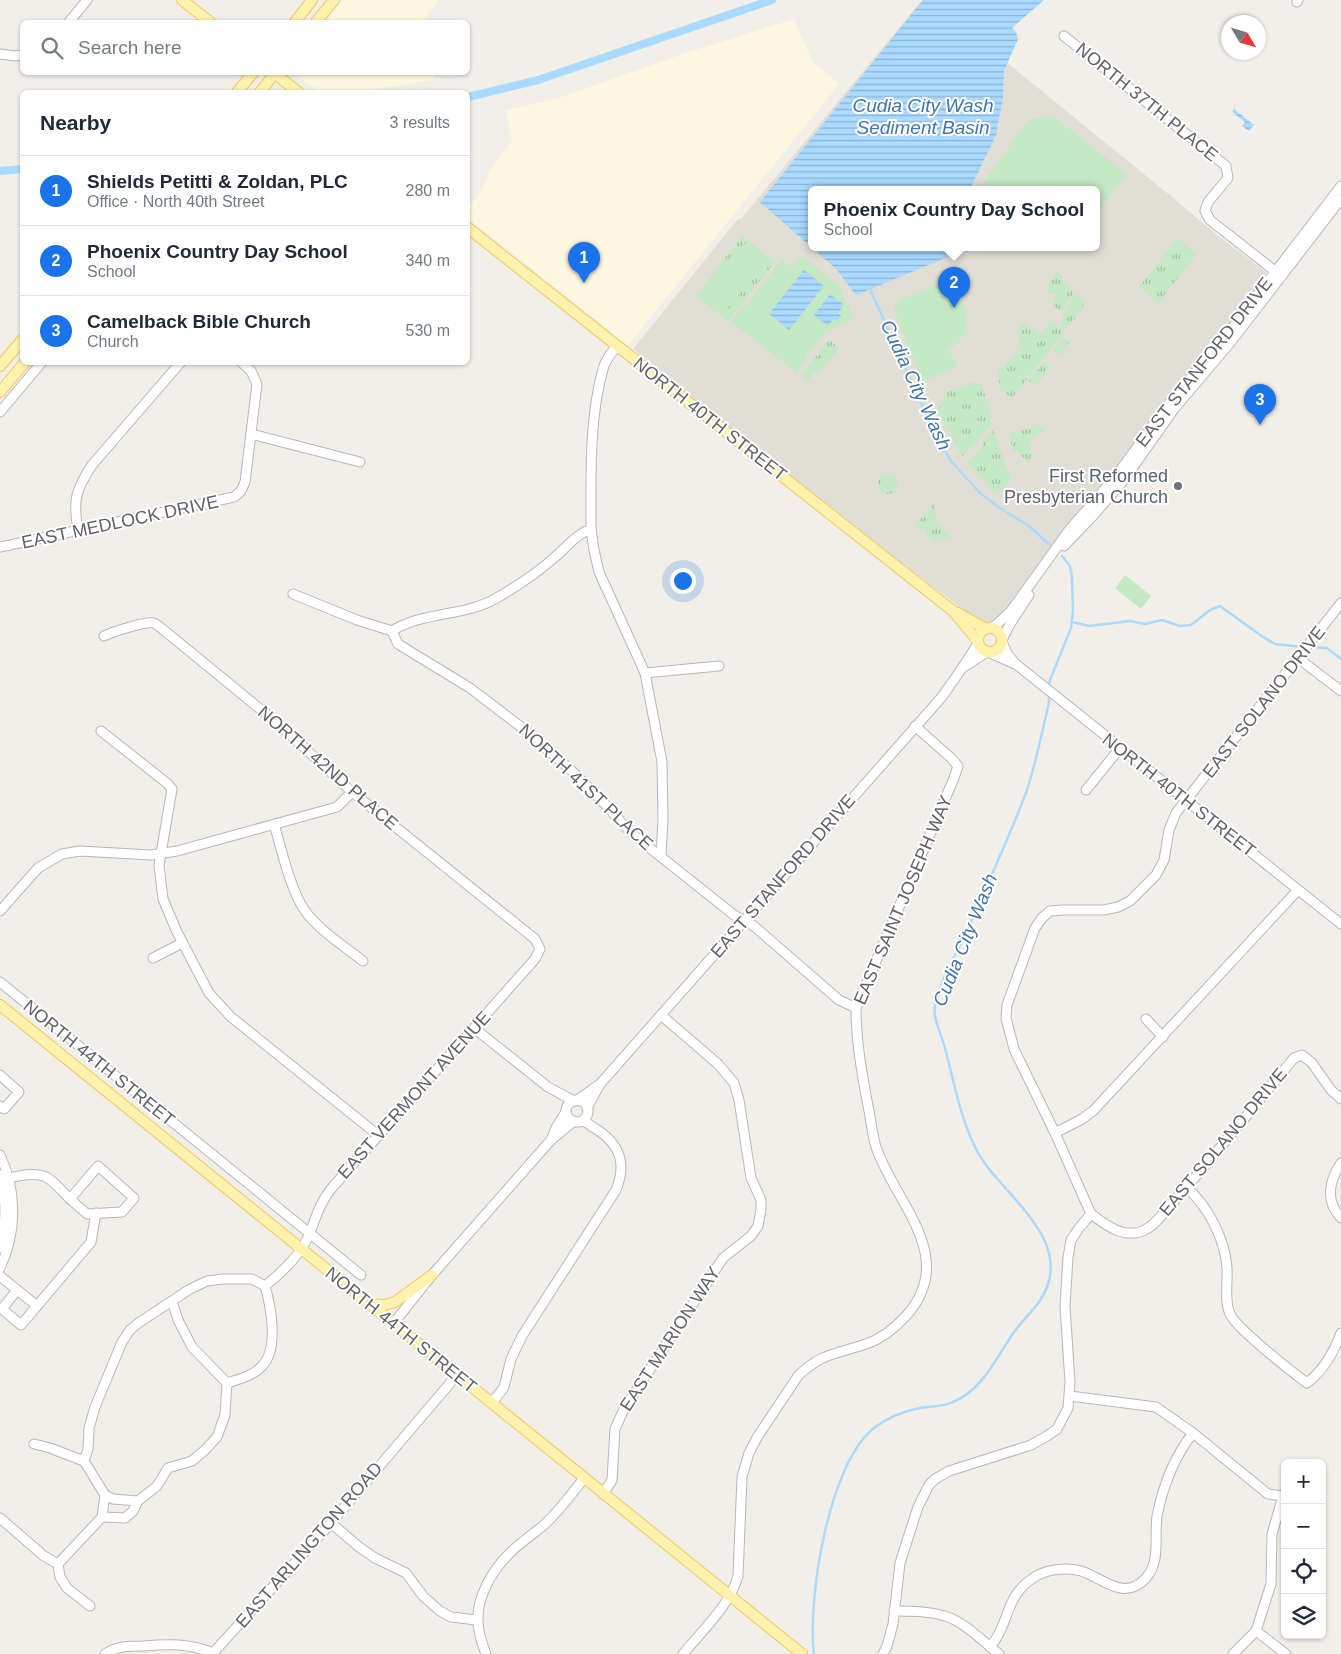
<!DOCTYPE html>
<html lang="en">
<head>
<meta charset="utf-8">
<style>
  :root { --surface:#fff; --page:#f6f6f7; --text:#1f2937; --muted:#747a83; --line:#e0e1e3; --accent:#1a73e8 }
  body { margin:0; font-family:Helvetica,sans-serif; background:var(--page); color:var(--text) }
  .controls { position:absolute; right:15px; bottom:15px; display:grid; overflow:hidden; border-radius:8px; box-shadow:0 1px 4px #0004 }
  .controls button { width:45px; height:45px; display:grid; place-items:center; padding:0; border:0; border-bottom:1px solid var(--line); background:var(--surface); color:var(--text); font:25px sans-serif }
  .compass { position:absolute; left:1221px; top:15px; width:45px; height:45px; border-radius:50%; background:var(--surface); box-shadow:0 1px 4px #0004; rotate:128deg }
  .you { position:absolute; left:682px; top:580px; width:18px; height:18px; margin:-12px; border:4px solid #fff; border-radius:50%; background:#1a73e8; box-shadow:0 0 0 8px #1a73e833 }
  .badge { display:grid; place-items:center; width:32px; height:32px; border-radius:50%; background:var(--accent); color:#fff; font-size:16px; font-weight:700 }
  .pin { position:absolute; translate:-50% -41px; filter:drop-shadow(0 1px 2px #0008) }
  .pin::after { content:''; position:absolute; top:26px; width:18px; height:15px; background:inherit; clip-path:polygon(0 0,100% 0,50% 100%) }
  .popup { position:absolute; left:808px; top:186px; width:292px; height:65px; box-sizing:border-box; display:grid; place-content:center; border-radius:8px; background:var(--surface); filter:drop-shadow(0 1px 4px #0005); font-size:16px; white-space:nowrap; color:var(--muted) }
  .popup b { font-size:19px; color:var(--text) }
  .popup::after { content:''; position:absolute; left:50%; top:100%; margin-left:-10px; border:10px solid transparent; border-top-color:var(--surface) }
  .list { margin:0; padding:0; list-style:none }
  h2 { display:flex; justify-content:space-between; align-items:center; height:65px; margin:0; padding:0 20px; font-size:21px }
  h2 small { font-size:16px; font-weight:400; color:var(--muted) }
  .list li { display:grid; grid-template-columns:32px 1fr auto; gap:15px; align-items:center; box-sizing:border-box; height:70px; padding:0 20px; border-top:1px solid var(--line) }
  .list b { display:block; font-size:19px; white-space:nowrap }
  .list p { margin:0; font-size:16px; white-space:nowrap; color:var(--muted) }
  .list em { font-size:16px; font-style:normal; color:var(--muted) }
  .icon { flex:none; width:28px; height:28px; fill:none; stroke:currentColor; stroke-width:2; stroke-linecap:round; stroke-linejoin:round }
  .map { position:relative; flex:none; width:1341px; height:1654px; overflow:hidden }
  .search { position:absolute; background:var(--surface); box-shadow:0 1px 4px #0004; left:20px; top:20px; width:450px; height:55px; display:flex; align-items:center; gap:12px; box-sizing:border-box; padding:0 18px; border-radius:8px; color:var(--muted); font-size:19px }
  .panel { position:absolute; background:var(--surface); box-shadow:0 1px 4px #0004; left:20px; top:90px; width:450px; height:275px; border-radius:8px }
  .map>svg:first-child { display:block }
</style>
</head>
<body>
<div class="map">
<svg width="1341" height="1654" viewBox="0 0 1341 1654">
  <defs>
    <pattern id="grass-tufts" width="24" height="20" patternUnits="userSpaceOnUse" patternTransform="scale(1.25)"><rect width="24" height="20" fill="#c5e8c5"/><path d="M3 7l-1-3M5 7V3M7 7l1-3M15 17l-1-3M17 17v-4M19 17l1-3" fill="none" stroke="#a3c0a4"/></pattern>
    <pattern id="water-rules" width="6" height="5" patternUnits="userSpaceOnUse" patternTransform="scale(1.25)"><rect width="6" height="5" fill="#aadaff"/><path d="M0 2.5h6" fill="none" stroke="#8eb4d2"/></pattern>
  </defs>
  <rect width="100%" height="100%" fill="#f1efe8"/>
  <g fill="#fef7e0">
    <polygon points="343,0 439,0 422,22 326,22"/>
    <polygon points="794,19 812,61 839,84 628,345 468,218 468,208 482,190 491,168 512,141 506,110 559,98 680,55"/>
    <polygon points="293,73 293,72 438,73 432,80 360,92 319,92"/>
  </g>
  <path fill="#e1ded6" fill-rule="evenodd" d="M922 0H930L1177 201 1218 236 1266 272 1265 278 1220 337 1166 400 1107 480 1077 514 1041 561 1001 616 986 624 970 615 813 495 633 349 738 219H741ZM812 189H1096V247H812Z"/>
  <g fill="url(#grass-tufts)">
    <polygon points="742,236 775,262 728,321 696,296"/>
    <polygon points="1177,238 1197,254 1158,303 1139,287"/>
    <polygon points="1057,272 1063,277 1061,279 1070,286 1069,288 1074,292 1061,313 1059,310 1053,306 1056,294 1048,293 1048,284"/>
    <polygon points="1076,293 1086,301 1080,312 1065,330 1060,326 1063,319 1063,314"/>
    <polygon points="1051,321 1063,331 1063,333 1012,398 1000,389 998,369 1004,367 1020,347 1018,329 1023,322 1040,334"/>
    <polygon points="1063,337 1069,342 1059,355 1053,350"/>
    <polygon points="829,340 839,348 819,374 815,372 808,381 801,376"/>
    <polygon points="1044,362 1050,367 1036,386 1029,381"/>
    <polygon points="977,381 979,384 982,384 992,423 974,445 969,447 968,451 962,457 938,410 947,391"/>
    <path d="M1035 423 1045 430V432C1043 433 1040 434 1037 435 1028 438 1029 450 1034 457L1029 463 1017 451H1013L1009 433 1028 429Z"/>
    <polygon points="992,430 996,436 1006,468 1012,478 1002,490 996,493 966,462 968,460 970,461 984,444 982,442"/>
    <circle cx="888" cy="484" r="10"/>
    <polygon points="934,502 937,522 933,524 933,527 936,524 940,524 942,529 952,538 934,541 926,534 926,529 920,530 915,526"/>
  </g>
  <g fill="#c5e8c5">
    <polygon points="1053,116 1127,174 1097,212 1096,189 984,189 981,187 1024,125 1032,119"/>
    <polygon points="745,243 766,260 759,270 738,253"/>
    <polygon points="801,256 839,285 854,319 830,330 828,333 826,331 805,357 807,358 796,372 731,322 741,308 743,309 782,259 792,267"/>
    <polygon points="735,257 756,274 748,284 727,267"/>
    <polygon points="724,271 745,288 737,297 716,281"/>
    <path d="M952 278C961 294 975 321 961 339 956 345 949 350 942 354L950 351 957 367 923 381 895 316 898 314 894 309 897 301Z"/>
    <polygon points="711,287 732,303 724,313 703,297"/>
    <polygon points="1125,575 1151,596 1141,609 1115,588"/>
  </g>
  <g fill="url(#water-rules)">
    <polygon points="923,0 1044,0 1012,28 1016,32 1018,39 1004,71 1003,97 996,135 970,189 812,189 812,247 952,247 950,256 856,295 836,269 760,202"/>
    <polygon points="1234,109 1254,125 1249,131 1242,126 1245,122 1232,112"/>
    <polygon points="804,270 824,286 789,330 769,314"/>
    <polygon points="830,294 844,305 838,313 841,316 837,321 833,319 828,326 814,315"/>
  </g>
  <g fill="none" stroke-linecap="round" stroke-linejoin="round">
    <g stroke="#aadaff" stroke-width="2.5">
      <polyline points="869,287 937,438 951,461 980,493 1000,508 1029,526 1050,545"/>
      <polyline points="1072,622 1089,626 1130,621 1145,624 1162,620 1180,626 1191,625 1210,610 1220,606 1263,637 1275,644 1303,647"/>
      <polyline points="1309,647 1327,648 1341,659"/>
      <polyline points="1049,689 1050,680 1071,628 1073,611 1072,578 1070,566 1062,556"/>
      <path d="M814 1654C807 1599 829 1463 874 1428 887 1418 904 1411 920 1408 931 1406 943 1407 953 1402 983 1390 997 1356 1014 1332 1025 1317 1041 1304 1047 1287 1068 1233 997 1191 976 1149 960 1117 954 1082 945 1048 942 1037 937 1027 935 1016 931 998 955 956 963 939 978 907 992 874 1006 842 1013 825 1021 807 1027 790 1036 762 1042 732 1049 703V694"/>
    </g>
    <g stroke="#aadaff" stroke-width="8">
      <polyline points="468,97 538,80 772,0"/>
      <polyline points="0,171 22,169"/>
    </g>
    <defs>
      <g id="minor">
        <polyline points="1297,2 1298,0"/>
        <polyline points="69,22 87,0"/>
        <polyline points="1064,36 1226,166 1228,178 1208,202 1205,211 1210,220 1280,275"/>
        <polyline points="0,54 15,56 22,55"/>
        <polyline points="0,412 42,362"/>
        <polyline points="251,434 360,462"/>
        <polyline points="591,529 594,550 599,572 645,673 662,762 663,819 661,856"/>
        <path d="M78 531C73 500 75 491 92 465L181 362"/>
        <polyline points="1064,546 1091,518 1124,480 1174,409 1230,343 1341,199"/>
        <polyline points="0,547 234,497 241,491 245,482 257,384 251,371 241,362"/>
        <polyline points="293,594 357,620 392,631 398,644 470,688 529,733 572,771 609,808 624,826 641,841 734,915 754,926 839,1000 856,1008"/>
        <polyline points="990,628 996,625 1011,611 1070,529 1117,475 1170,402 1224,339 1341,186"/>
        <path d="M392 631C424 611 462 617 495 599 516 587 536 574 555 557 567 547 576 534 591 529 591 478 589 418 603 369 605 360 611 353 617 346"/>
        <path d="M104 636C113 632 145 621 153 623 156 623 158 626 160 627L282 727 352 792 535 939 540 949 535 959 331 1189C319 1204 316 1218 309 1235 301 1254 280 1274 265 1286"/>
        <polyline points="1002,640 1010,624 1029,595"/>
        <polyline points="1002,642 1008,655 1015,663"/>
        <polyline points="990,653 1017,665 1341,924"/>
        <polyline points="1298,658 1341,691"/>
        <polyline points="964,667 987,652"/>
        <polyline points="645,673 719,666"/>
        <polyline points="101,731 168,784 172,789 159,865 163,899 177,932 209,993 231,1017 378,1135"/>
        <polyline points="1086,790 1120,748"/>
        <path d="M274 824C282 851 290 889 305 911 320 931 344 946 363 961"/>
        <polyline points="0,911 38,868 62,854 80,851 151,855 177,851 337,807 352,792"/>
        <polyline points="153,958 182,943"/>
        <polyline points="0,982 361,1275"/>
        <polyline points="1146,1019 1163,1037"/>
        <polyline points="474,1028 548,1087 574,1101"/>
        <polyline points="0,1075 19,1092 4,1109 0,1106"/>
        <circle cx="577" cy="1111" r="11"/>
        <path d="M576 1101 600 1084 941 698C954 680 967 662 978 643"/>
        <polyline points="587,1108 600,1084"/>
        <polyline points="1055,1133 1082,1119 1093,1111 1298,890"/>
        <polyline points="551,1140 556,1128 566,1112"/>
        <path d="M0 1155C17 1191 17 1232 0 1268"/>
        <path d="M1341 1163C1329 1181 1325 1201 1341 1218"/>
        <polygon points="98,1166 134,1198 122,1212 87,1214 70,1199"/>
        <path d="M1 1180C14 1177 34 1171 46 1177 55 1182 63 1192 70 1199"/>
        <path d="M1186 1187C1208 1206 1225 1239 1227 1268 1228 1282 1224 1301 1230 1314 1236 1328 1292 1372 1307 1383 1323 1371 1334 1352 1341 1333"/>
        <path d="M1091 1214C1106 1225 1123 1239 1143 1231 1155 1226 1165 1211 1173 1202 1215 1156 1254 1106 1294 1058L1302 1055 1312 1063 1331 1090 1341 1099"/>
        <path d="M0 1248C6 1225 7 1198 0 1175"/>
        <polyline points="0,1276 37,1306"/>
        <polyline points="17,1290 2,1309 21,1325 91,1242 96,1213"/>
        <polyline points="172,1301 178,1320 192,1347 227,1383"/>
        <polyline points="393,1324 432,1275 551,1140 574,1121"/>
        <polyline points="1070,1396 1156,1407 1193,1433 1268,1494 1283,1496 1272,1534 1271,1584 1256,1631 1233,1654"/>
        <path d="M492 1403 504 1387 511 1359 522 1336 616 1190C627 1163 620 1144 596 1129 591 1126 587 1122 582 1121"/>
        <path d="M34 1444 50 1448 84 1461 105 1495 113 1499 138 1501 157 1486 168 1468 192 1461 205 1450 217 1437 225 1415 227 1383C239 1379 253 1376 262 1366 279 1349 271 1307 265 1286"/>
        <polyline points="84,1461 88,1449 89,1428 95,1407 122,1342 130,1330 140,1322 190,1289 207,1281 223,1279 252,1279 265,1286"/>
        <polyline points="603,1494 612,1480 615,1429 624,1409 723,1258 751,1236 758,1226 761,1210 761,1200 751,1178 739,1100 734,1083 718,1064 661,1015"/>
        <polyline points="102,1517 125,1518 133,1511 138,1501"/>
        <polyline points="0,1518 44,1556 58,1564 60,1577 67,1588 90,1606"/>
        <polyline points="331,1523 359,1547 375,1558 406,1573 423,1596 440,1611 451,1617 477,1620"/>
        <polyline points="58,1564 102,1517 105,1495"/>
        <path d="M894 1611C911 1611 928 1611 945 1616 965 1622 982 1641 999 1654"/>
        <polyline points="1256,1631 1286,1654"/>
        <path d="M990 1647C1010 1624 1004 1597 1033 1578 1046 1569 1066 1567 1081 1571 1103 1578 1124 1602 1146 1578 1161 1561 1154 1537 1157 1516 1163 1486 1174 1457 1193 1433"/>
        <path d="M105 1654C117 1646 129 1646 143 1646 167 1644 190 1643 213 1653L331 1523 457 1375"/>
        <path d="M486 1654C482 1644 478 1632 478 1620 477 1597 492 1571 508 1555 518 1544 532 1535 544 1525 559 1511 572 1494 584 1478"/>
        <path d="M683 1654C701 1632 731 1604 738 1576L742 1477 749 1453 758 1436 798 1376C821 1353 837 1354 866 1344 881 1339 895 1328 906 1316 959 1257 895 1203 876 1147 872 1134 871 1119 868 1106 862 1074 856 1041 856 1008L954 778 958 766 951 758 915 726"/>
        <polyline points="883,1654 887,1646 893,1624 900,1563 918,1507 929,1485 935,1479 949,1471 1031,1445 1047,1436 1057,1429 1068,1408 1070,1382 1065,1306 1068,1257 1071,1240 1079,1228 1091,1214 1055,1133 1014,1049 1006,1018 1007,1005 1035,928 1042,918 1050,911 1063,910 1104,910 1118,907 1130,901 1156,875 1164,860 1169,830 1176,813 1341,603"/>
      </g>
      <g id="major">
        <polyline points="182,0 210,22"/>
        <polyline points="295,22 312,0"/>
        <polyline points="316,22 334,0"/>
        <polyline points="273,72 298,92"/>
        <polyline points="237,92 254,72"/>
        <polyline points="260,92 276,72"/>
        <polyline points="468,228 953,611 977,640"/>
        <polyline points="0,366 22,340"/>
        <polyline points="0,392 25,362"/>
        <polyline points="958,613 986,629"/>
        <circle cx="990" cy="640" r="12"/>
        <polyline points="0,1005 802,1654"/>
        <polyline points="369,1304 384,1305 395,1302 432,1275"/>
      </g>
    </defs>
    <use href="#minor" stroke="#b5b8bc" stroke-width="11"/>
    <use href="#major" stroke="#f2c960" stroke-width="12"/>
    <use href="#minor" stroke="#fff" stroke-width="9"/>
    <use href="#major" stroke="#fff2af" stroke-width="10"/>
  </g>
  <circle fill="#6b7280" stroke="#fff" stroke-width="2" cx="1178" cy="486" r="5"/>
  <g text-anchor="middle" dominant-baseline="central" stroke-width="4" stroke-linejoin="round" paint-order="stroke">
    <g font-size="18" fill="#5f6368" stroke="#fff">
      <text transform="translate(1147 102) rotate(39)">NORTH 37TH PLACE</text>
      <text transform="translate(1204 362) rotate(-52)">EAST STANFORD DRIVE</text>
      <text transform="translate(710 419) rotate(38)">NORTH 40TH STREET</text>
      <text transform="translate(120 522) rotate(-12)">EAST MEDLOCK DRIVE</text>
      <text transform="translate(1264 702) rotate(-52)">EAST SOLANO DRIVE</text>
      <text transform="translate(328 768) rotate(41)">NORTH 42ND PLACE</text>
      <text transform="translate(586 787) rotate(43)">NORTH 41ST PLACE</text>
      <text transform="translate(1179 795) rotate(38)">NORTH 40TH STREET</text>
      <text transform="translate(783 876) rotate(-49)">EAST STANFORD DRIVE</text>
      <text transform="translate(903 900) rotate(-67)">EAST SAINT JOSEPH WAY</text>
      <text transform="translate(99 1063) rotate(39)">NORTH 44TH STREET</text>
      <text transform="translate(414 1095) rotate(-48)">EAST VERMONT AVENUE</text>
      <text transform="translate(1223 1142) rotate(-50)">EAST SOLANO DRIVE</text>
      <text transform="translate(401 1330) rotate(39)">NORTH 44TH STREET</text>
      <text transform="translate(670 1339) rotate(-57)">EAST MARION WAY</text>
      <text transform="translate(309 1545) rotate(-49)">EAST ARLINGTON ROAD</text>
    </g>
    <g font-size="18" fill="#5b616d" stroke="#fff" text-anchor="end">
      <text x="1168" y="476">First Reformed<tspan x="1168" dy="21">Presbyterian Church</tspan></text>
    </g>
    <g font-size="19" font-style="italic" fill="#4174aa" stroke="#fff">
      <text x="923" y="105">Cudia City Wash<tspan x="923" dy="22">Sediment Basin</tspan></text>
      <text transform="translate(916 385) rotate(65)">Cudia City Wash</text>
      <text transform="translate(965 940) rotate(-68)">Cudia City Wash</text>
    </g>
  </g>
</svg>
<div class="controls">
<button>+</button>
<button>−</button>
<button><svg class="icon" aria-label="locate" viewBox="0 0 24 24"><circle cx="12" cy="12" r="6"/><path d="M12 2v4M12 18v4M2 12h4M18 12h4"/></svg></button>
<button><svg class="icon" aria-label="layers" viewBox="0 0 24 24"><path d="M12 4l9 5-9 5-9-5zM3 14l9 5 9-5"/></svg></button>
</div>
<svg class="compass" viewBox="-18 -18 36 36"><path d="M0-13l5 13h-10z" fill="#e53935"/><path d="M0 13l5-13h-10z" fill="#747a83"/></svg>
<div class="you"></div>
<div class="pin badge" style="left:584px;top:283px">1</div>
<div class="pin badge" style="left:954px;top:308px">2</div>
<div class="popup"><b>Phoenix Country Day School</b>School</div>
<div class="pin badge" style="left:1260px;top:425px">3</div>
<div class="search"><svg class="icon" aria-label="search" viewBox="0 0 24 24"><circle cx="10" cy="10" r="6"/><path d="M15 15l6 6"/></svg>Search here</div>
<section class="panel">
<h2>Nearby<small>3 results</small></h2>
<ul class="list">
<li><span class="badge">1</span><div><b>Shields Petitti &amp; Zoldan, PLC</b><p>Office · North 40th Street</p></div><em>280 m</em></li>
<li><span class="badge">2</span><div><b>Phoenix Country Day School</b><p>School</p></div><em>340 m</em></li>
<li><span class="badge">3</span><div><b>Camelback Bible Church</b><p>Church</p></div><em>530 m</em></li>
</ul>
</section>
</div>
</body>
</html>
